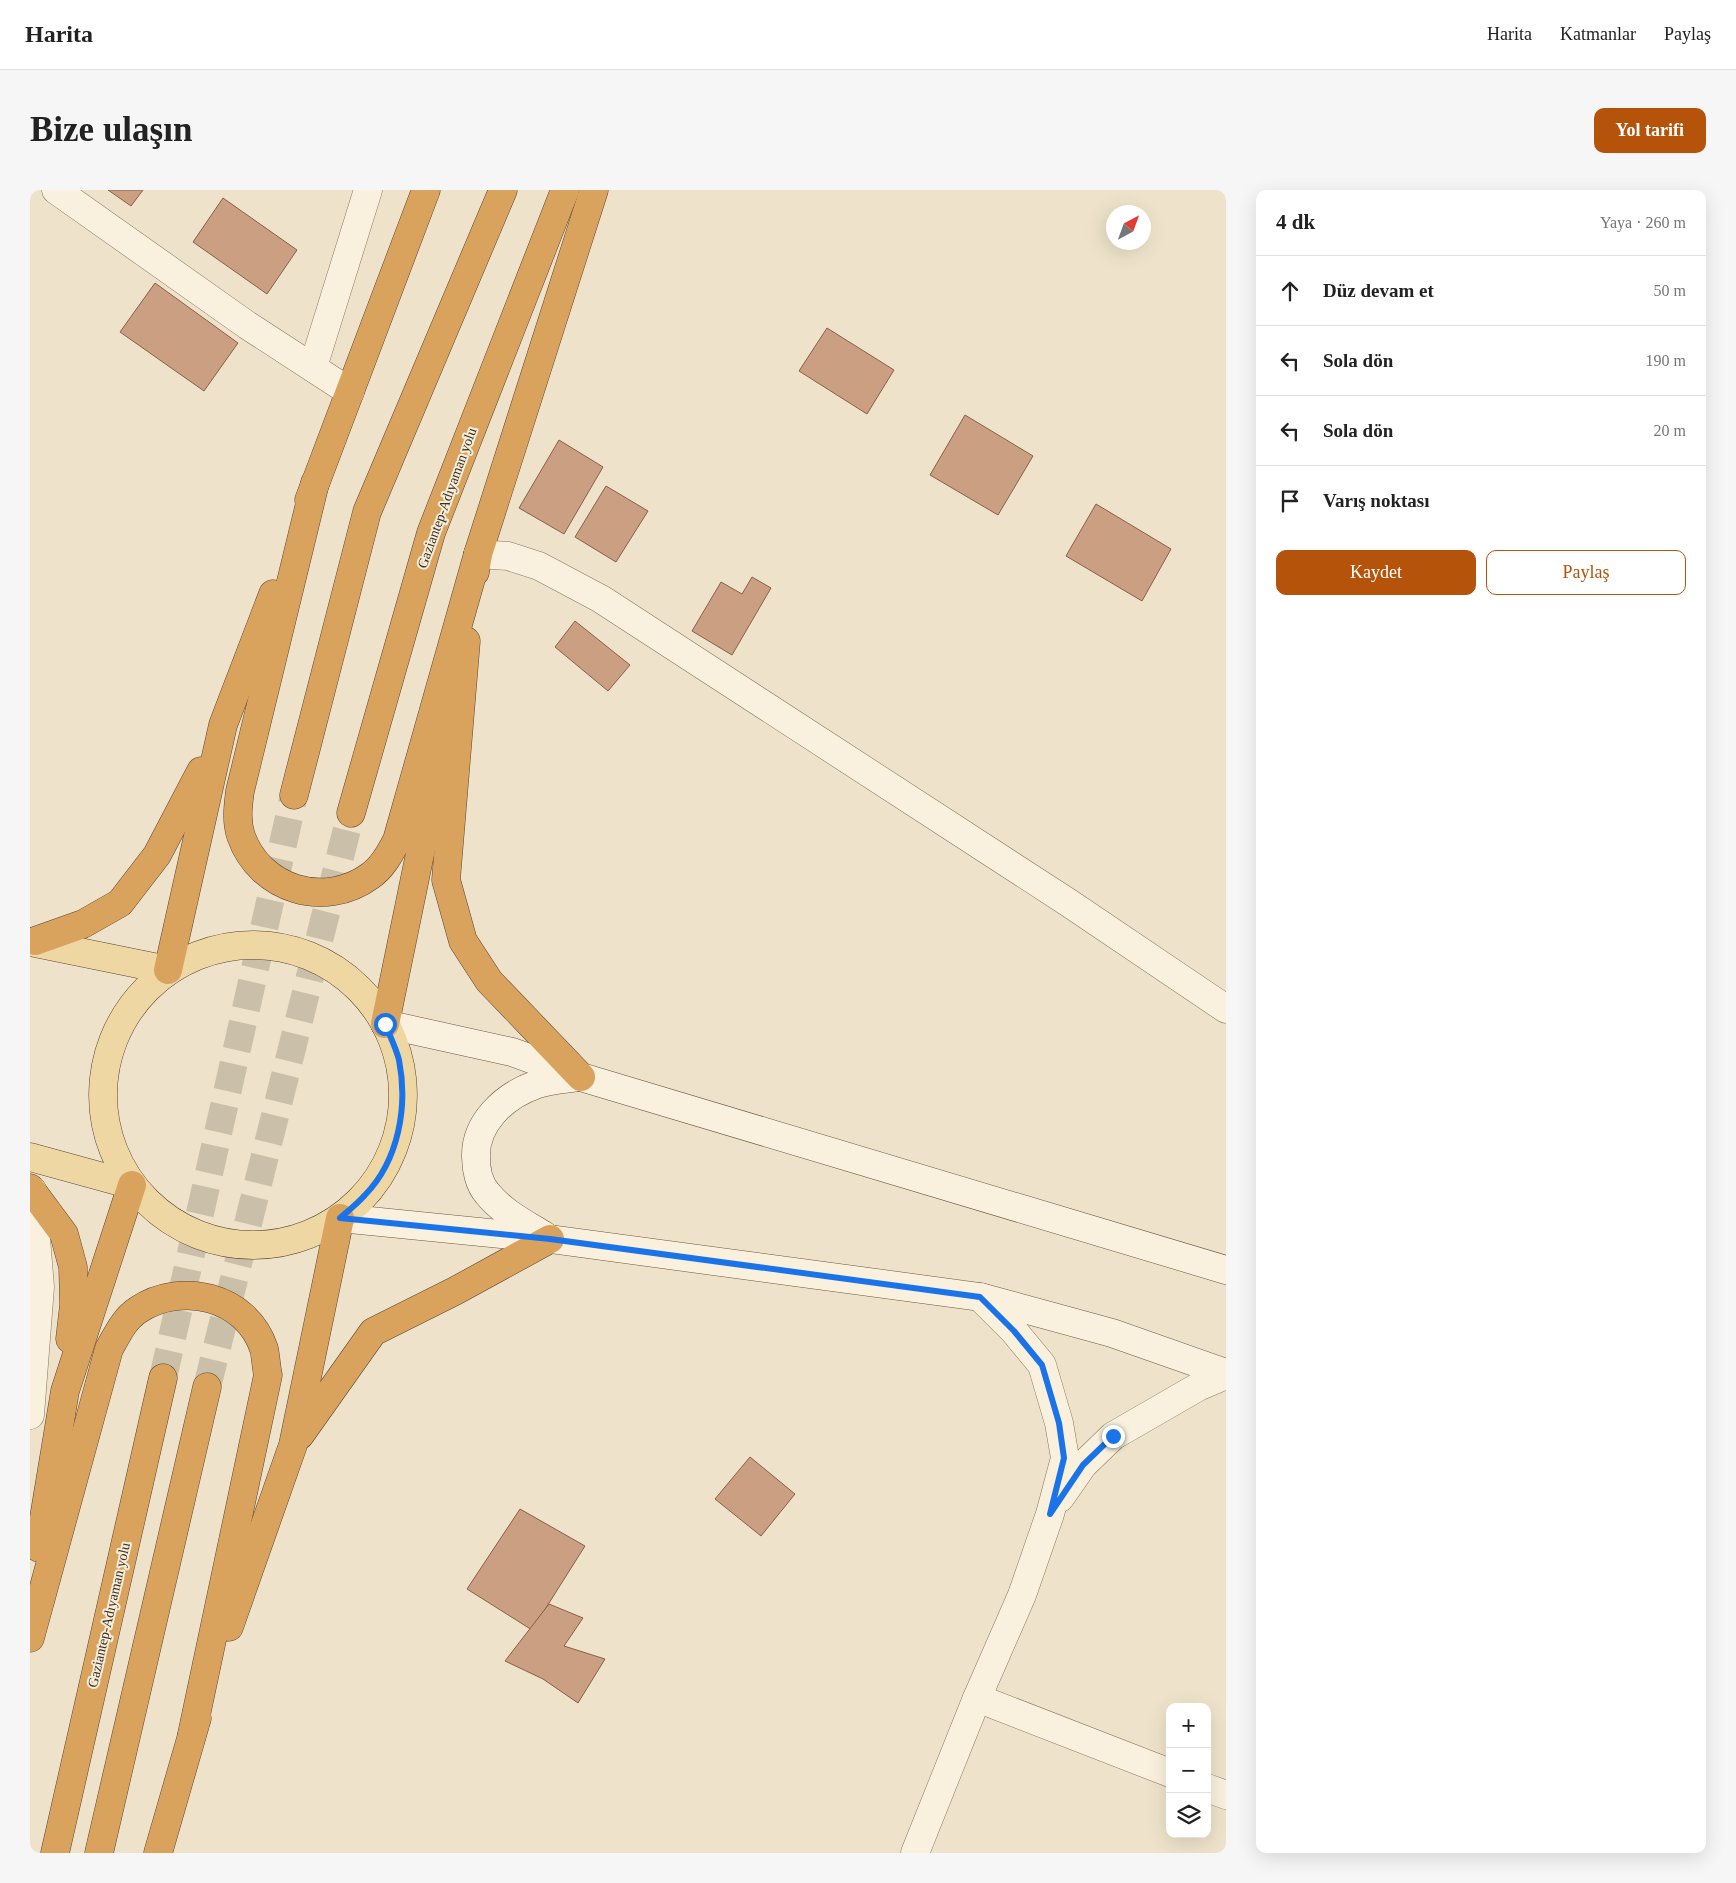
<!DOCTYPE html>
<html lang="tr">
<head>
<meta charset="utf-8">
<style>
  :root { --surface:#fff; --page:#f6f6f6; --text:#222; --muted:#767676; --line:#e0e0e0; --accent:#b45309 }
  body { margin:0; font-family:Georgia,serif; background:var(--page); color:var(--text) }
  .controls { position:absolute; right:15px; bottom:15px; display:grid; overflow:hidden; border-radius:10px; box-shadow:0 5px 20px #0002 }
  .controls button { width:45px; height:45px; display:grid; place-items:center; padding:0; border:0; border-bottom:1px solid var(--line); background:var(--surface); color:var(--text); font:25px sans-serif }
  .compass { position:absolute; left:1076px; top:15px; width:45px; height:45px; border-radius:50%; background:var(--surface); box-shadow:0 5px 20px #0002; rotate:41deg }
  .stop { position:absolute; width:15px; height:15px; margin:-11px; border:4px solid #1a73e8; border-radius:50%; background:#fff }
  .stop.end { background:#1a73e8; border-color:#fff; box-shadow:0 1px 5px #0008 }
  .list { margin:0; padding:0; list-style:none }
  h2 { display:flex; justify-content:space-between; align-items:center; height:65px; margin:0; padding:0 20px; font-size:21px }
  h2 small { font-size:16px; font-weight:400; color:var(--muted) }
  .list li { display:grid; grid-template-columns:32px 1fr auto; gap:15px; align-items:center; box-sizing:border-box; height:70px; padding:0 20px; border-top:1px solid var(--line) }
  .list b { display:block; font-size:19px; white-space:nowrap }
  .list em { font-size:16px; font-style:normal; color:var(--muted) }
  .actions { display:flex; gap:10px; padding:15px 20px }
  .actions a { flex:1; padding:11px 0; border:1px solid var(--accent); border-radius:10px; text-align:center; font-size:18px; color:var(--accent) }
  .actions .main { background:var(--accent); color:#fff }
  .icon { flex:none; width:28px; height:28px; fill:none; stroke:currentColor; stroke-width:2; stroke-linecap:round; stroke-linejoin:round }
  .map { position:relative; flex:none; width:1196px; height:1663px; overflow:hidden; border-radius:10px }
  header { display:flex; align-items:center; gap:30px; box-sizing:border-box; height:70px; padding:0 25px; background:var(--surface); border-bottom:1px solid var(--line) }
  header strong { font-size:24px }
  nav { display:flex; gap:28px; margin-inline-start:auto; font-size:18px }
  .intro { display:flex; align-items:center; justify-content:space-between; box-sizing:border-box; height:120px; padding:0 30px }
  h1 { margin:0; font-size:35px }
  .button { padding:12px 22px; border-radius:10px; background:var(--accent); color:#fff; font-size:18px; font-weight:700 }
  main { display:flex; gap:30px; padding:0 30px }
  aside { flex:1; background:var(--surface); border-radius:10px; box-shadow:0 5px 20px #0002 }
  .map>svg:first-child { display:block }
</style>
</head>
<body>
<header>
<strong>Harita</strong>
<nav><a>Harita</a><a>Katmanlar</a><a>Paylaş</a></nav>
</header>
<div class="intro"><h1>Bize ulaşın</h1><a class="button">Yol tarifi</a></div>
<main>
<div class="map">
<svg width="1196" height="1663" viewBox="0 0 1196 1663">
  <rect width="100%" height="100%" fill="#eee3ca"/>
  <g fill="#cb9f81" stroke="#896045">
    <polygon points="78,0 113,0 101,16"/>
    <polygon points="193,8 267,60 237,104 163,52"/>
    <polygon points="125,93 208,153 174,201 90,142"/>
    <polygon points="797,138 864,180 837,224 769,181"/>
    <polygon points="935,225 1003,266 968,325 900,285"/>
    <polygon points="529,250 573,277 534,344 489,318"/>
    <polygon points="576,296 618,321 586,372 545,347"/>
    <polygon points="1066,314 1141,359 1112,411 1036,366"/>
    <polygon points="722,387 741,398 702,465 662,441 691,392 712,404"/>
    <polygon points="545,431 600,475 578,501 525,457"/>
    <polygon points="720,1267 765,1304 731,1346 685,1309"/>
    <polygon points="490,1319 555,1356 502,1440 437,1399"/>
    <polygon points="519,1414 553,1428 534,1456 575,1469 548,1513 513,1489 475,1471"/>
  </g>
  <g fill="none" stroke-linecap="round" stroke-linejoin="round">
    <g stroke="#cabfa8" stroke-width="28" stroke-dasharray="28 14" stroke-linecap="butt">
      <polyline points="133,1188 264,605"/>
      <polyline points="177,1197 321,623"/>
    </g>
    <defs>
      <g id="street">
        <polyline points="26,0 217,135 320,202"/>
        <polyline points="283,177 338,0"/>
        <polyline points="448,364 478,366 509,376 571,409 1039,713 1196,819"/>
        <polyline points="0,1225 10,1097 2,1000"/>
        <polyline points="1030,1308 1053,1275 1083,1246 1168,1197 1196,1185"/>
        <polyline points="947,1508 1140,1583"/>
        <polyline points="1177,1598 1196,1605"/>
        <polyline points="885,1663 947,1508 992,1405 1020,1324 1035,1268 1029,1233 1012,1175 984,1141 950,1107"/>
      </g>
      <g id="secondary">
        <polyline points="355,834 482,862 551,887 1196,1080"/>
        <polyline points="310,1028 520,1049 950,1107 1082,1143 1196,1183"/>
        <path d="M515 1046C494 1033 472 1022 457 1003 449 994 446 979 446 967 445 933 474 906 505 895 518 890 536 889 550 887"/>
      </g>
      <g id="primary">
        <polyline points="0,752 138,780"/>
        <circle cx="223" cy="905" r="150"/>
        <polyline points="0,967 102,995"/>
      </g>
      <g id="highway">
        <path d="M285 293 210 601C208 616 206 631 211 646 230 700 295 719 340 686 353 677 360 663 367 650L448 364"/>
        <polyline points="279,310 396,0"/>
        <polyline points="445,382 448,364 564,0"/>
        <polyline points="436,451 416,690 433,751 459,791 551,887"/>
        <polyline points="264,605 337,322 473,0"/>
        <polyline points="321,623 401,343 535,0"/>
        <polyline points="5,751 53,734 90,713 127,665 171,581"/>
        <polyline points="138,780 193,535 243,404"/>
        <polyline points="355,834 415,542"/>
        <polyline points="0,998 34,1044 43,1077 44,1115 40,1149"/>
        <polyline points="270,1245 343,1142 425,1101 520,1049"/>
        <polyline points="9,1358 35,1201 102,995"/>
        <polyline points="199,1437 263,1255 310,1028"/>
        <path d="M0 1448 79 1159C87 1145 94 1129 108 1120 151 1091 217 1106 234 1159 236 1167 236 1177 238 1185L162 1544"/>
        <polyline points="25,1663 133,1188"/>
        <polyline points="69,1663 177,1197"/>
        <polyline points="128,1663 167,1528"/>
      </g>
    </defs>
    <use href="#street" stroke="#8b765e" stroke-width="29"/>
    <use href="#secondary" stroke="#6d5741" stroke-width="29"/>
    <use href="#primary" stroke="#594432" stroke-width="29"/>
    <use href="#highway" stroke="#594432" stroke-width="29"/>
    <use href="#street" stroke="#f9f0dd" stroke-width="28"/>
    <use href="#secondary" stroke="#f9f0dd" stroke-width="28"/>
    <use href="#primary" stroke="#efd7a4" stroke-width="28"/>
    <use href="#highway" stroke="#d9a35e" stroke-width="28"/>
  </g>
  <g fill="none" stroke-linecap="round" stroke-linejoin="round">
    <path stroke="#1a73e8" stroke-width="6" d="M355 834C360 846 366 858 369 870 378 916 369 970 335 1005 327 1014 318 1021 310 1028L520 1049 950 1107 984 1141 1012 1175 1029 1233 1034 1268 1020 1324 1053 1275 1083 1246"/>
  </g>
  <g text-anchor="middle" dominant-baseline="central" stroke-width="4" stroke-linejoin="round" paint-order="stroke">
    <g font-size="14" fill="#3b2e21" stroke="#f5edd9">
      <text transform="translate(417 308) rotate(-70)">Gaziantep-Adıyaman yolu</text>
      <text transform="translate(79 1425) rotate(-77)">Gaziantep-Adıyaman yolu</text>
    </g>
  </g>
</svg>
<div class="controls">
<button>+</button>
<button>−</button>
<button><svg class="icon" aria-label="layers" viewBox="0 0 24 24"><path d="M12 4l9 5-9 5-9-5zM3 14l9 5 9-5"/></svg></button>
</div>
<svg class="compass" viewBox="-18 -18 36 36"><path d="M0-13l5 13h-10z" fill="#e53935"/><path d="M0 13l5-13h-10z" fill="#767676"/></svg>
<div class="stop" style="left:355px;top:834px"></div>
<div class="stop end" style="left:1083px;top:1246px"></div>
</div>
<aside>
<h2>4 dk<small>Yaya · 260 m</small></h2>
<ul class="list">
<li><svg class="icon" aria-label="ahead" viewBox="0 0 24 24"><path d="M12 20V5M6 11l6-6 6 6"/></svg><div><b>Düz devam et</b></div><em>50 m</em></li>
<li><svg class="icon" aria-label="left" viewBox="0 0 24 24"><path d="M17 20v-9H6M10 6l-5 5 5 5"/></svg><div><b>Sola dön</b></div><em>190 m</em></li>
<li><svg class="icon" aria-label="left" viewBox="0 0 24 24"><path d="M17 20v-9H6M10 6l-5 5 5 5"/></svg><div><b>Sola dön</b></div><em>20 m</em></li>
<li><svg class="icon" aria-label="arrive" viewBox="0 0 24 24"><path d="M6 21V4h12l-3 4 3 4H6"/></svg><div><b>Varış noktası</b></div></li>
</ul>
<div class="actions"><a class="main">Kaydet</a><a>Paylaş</a></div>
</aside>
</main>
</body>
</html>
